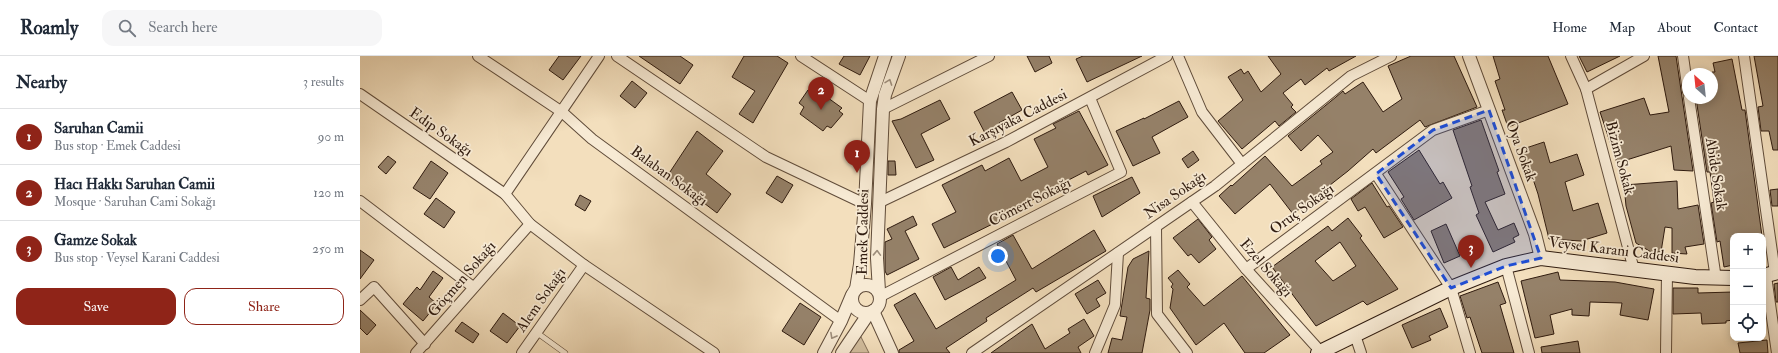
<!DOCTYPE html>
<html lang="en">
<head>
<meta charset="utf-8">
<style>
  :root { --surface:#fff; --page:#f6f6f7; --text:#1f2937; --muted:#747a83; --line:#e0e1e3; --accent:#8f2418 }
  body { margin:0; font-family:"IM FELL Double Pica",serif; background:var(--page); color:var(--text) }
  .controls { position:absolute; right:12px; bottom:12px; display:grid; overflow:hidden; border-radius:8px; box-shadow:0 2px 10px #0003 }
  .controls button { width:36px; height:36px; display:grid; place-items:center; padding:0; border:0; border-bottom:1px solid var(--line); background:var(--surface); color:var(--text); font:20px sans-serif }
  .compass { position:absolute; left:1322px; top:12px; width:36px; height:36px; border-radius:50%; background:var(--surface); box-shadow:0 2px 10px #0003; rotate:333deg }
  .you { position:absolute; left:638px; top:200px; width:14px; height:14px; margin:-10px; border:3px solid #fff; border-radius:50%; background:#1a73e8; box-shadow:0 0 0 6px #1a73e833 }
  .badge { display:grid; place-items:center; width:26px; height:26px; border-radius:50%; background:var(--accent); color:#fff; font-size:13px; font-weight:700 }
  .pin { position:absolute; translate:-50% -33px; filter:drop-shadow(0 1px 2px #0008) }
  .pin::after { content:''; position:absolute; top:21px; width:14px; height:12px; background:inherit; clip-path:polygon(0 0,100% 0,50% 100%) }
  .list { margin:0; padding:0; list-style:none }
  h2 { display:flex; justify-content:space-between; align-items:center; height:52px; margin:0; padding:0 16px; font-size:17px }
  h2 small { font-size:13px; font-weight:400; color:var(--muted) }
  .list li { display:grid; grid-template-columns:26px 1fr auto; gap:12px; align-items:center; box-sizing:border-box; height:56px; padding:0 16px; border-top:1px solid var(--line) }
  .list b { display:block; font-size:15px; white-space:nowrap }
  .list p { margin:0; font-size:13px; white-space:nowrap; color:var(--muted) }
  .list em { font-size:13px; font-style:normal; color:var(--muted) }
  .actions { display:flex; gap:8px; padding:12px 16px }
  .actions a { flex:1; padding:9px 0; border:1px solid var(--accent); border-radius:12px; text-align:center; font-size:14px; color:var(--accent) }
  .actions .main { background:var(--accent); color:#fff }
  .icon { flex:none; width:22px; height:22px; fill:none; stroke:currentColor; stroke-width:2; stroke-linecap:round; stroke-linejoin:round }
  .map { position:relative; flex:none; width:1418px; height:297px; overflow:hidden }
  header { display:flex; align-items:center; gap:24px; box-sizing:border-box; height:56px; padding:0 20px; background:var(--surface); border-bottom:1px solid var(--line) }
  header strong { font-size:19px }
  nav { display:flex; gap:22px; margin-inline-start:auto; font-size:14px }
  .search { width:280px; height:36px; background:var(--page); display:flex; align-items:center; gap:10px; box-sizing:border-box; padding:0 14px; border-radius:12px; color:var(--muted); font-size:15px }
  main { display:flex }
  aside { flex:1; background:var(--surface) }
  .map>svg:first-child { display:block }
</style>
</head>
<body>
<header>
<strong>Roamly</strong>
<div class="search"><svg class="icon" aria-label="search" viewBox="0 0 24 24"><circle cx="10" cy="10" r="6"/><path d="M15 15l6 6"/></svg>Search here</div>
<nav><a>Home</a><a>Map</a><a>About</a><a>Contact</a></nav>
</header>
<main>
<aside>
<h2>Nearby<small>3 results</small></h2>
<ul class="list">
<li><span class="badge">1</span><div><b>Saruhan Camii</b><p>Bus stop · Emek Caddesi</p></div><em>90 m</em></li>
<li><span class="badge">2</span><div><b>Hacı Hakkı Saruhan Camii</b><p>Mosque · Saruhan Cami Sokağı</p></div><em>120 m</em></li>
<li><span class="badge">3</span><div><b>Gamze Sokak</b><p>Bus stop · Veysel Karani Caddesi</p></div><em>250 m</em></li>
</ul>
<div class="actions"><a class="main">Save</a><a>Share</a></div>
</aside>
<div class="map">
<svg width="1418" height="297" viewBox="0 0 1418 297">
  <rect width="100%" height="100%" fill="#f3dfbd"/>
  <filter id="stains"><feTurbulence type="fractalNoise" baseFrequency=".005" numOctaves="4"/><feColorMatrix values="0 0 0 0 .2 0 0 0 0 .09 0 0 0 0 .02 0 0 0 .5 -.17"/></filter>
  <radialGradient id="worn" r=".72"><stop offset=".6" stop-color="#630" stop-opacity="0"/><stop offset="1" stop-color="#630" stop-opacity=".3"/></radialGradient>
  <polygon fill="#d2be9f" stroke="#806c57" points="500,279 509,297 486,297"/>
  <g fill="#958169" stroke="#2f1b0f" fill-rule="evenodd">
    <polygon points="199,0 221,0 203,24 189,14"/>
    <polygon points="279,0 320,0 333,9 320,28"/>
    <polygon points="384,0 417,0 428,7 393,67 379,58 395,35 372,21"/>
    <polygon points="484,0 510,0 500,19 479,8"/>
    <polygon points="667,0 689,0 692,7 675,16"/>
    <polygon points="723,0 782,0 727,26 716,3"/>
    <polygon points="908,0 996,0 969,15 967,12 945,29 941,23 923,37 933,49 931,51 936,56 919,70 915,65 882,93 858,65 883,44 868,21 881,13 884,18 888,15 901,36 921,18"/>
    <polygon points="1051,0 1094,0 1117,51 1065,71 1060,64 1016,97 1013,93 988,115 933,158 910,128 875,158 859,140 871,129 872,130 905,100 932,130 962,108 960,105 973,96 958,79 941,95 928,80 976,41 983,35 985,38 1003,26 1023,56 1042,43 1028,10"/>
    <polygon points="1133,0 1188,0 1208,48 1148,71 1142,54 1145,54 1135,25 1140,23"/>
    <polygon points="1219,0 1260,0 1227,16"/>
    <polygon points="1298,0 1316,0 1333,115 1314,114 1311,90 1257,107 1240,56 1284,42 1290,59 1309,56"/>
    <polygon points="1394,0 1418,0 1418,94 1413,94 1409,75 1401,75 1398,51 1403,50"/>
    <polygon points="1372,3 1382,54 1385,54 1402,180 1373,180 1373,209 1364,211 1360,185 1357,186 1351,147 1354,146 1350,116 1347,116 1336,42 1352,42 1352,16 1355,16 1353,7"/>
    <polygon points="272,25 287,37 275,52 260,40"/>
    <polygon points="448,34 454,38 457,34 482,52 479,55 483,58 471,72 467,70 463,75 440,58 444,51 439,47"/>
    <polygon points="652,36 662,54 639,67 641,70 626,79 614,56"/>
    <polygon points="580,44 590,63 561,78 574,104 556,112 532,65 541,63"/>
    <polygon points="819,45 828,61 792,81 800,97 773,110 756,75 784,62 784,63"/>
    <polygon points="719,55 748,109 728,119 726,115 695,131 669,146 671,149 584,192 572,168 596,156 582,129 622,109 625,115 649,102 661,125 688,111 674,83 696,72 693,68"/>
    <polygon points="1121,64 1139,115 1137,116 1145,138 1125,146 1138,174 1154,167 1159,179 1153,182 1155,186 1133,196 1116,159 1119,157 1110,131 1112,130 1093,74"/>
    <polygon points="337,75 363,95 346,118 371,138 357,157 331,137 329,139 306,122"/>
    <polygon points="1184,86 1190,107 1217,98 1224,119 1205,126 1213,155 1238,147 1247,177 1221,185 1189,183 1178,138 1163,93"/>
    <polygon points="1059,94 1080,128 1083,126 1092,142 1054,164 1041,143 1044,141 1028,116"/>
    <polygon points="833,95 839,104 828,112 822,103"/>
    <polygon points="28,100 36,106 26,118 18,111"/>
    <polygon points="71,105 88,117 70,143 53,132"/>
    <polygon points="528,105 535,105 536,119 528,119"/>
    <polygon points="417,120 433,129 422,147 406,137"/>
    <polygon points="772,121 780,137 742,161 733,140"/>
    <polygon points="1317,125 1318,153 1338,149 1344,188 1325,191 1327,198 1312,197 1312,172 1305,171 1301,196 1291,196 1276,187 1266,150 1264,129"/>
    <polygon points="1012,127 1027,151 1029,150 1043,171 1024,182 1005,151 998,155 991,143"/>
    <polygon points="1418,133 1418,150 1412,150 1410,134"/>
    <polygon points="220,139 231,145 225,155 215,149"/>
    <polygon points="76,142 95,156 84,172 64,158"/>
    <polygon points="553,160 557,169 545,175 559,203 527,219 525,215 525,186 532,183 527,173"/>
    <path d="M988 162 1002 180 1000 182 1038 233 1007 249 1003 245 956 270 912 211 968 170 972 175ZM980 186 996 210 973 225 955 205Z"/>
    <polygon points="838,163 852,181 849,184 856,193 839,207 831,198 828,200 813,182"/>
    <polygon points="1086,168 1100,200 1084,207 1071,175"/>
    <polygon points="734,174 746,195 676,236 673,232 626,262 627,265 586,292 590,297 539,297 539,294 554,285 534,249 555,237 576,273 656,224 637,188 653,179 672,213"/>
    <polygon points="0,194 14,204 0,223"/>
    <polygon points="789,195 786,242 790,243 790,254 782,297 748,297 752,282 762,284 767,261 760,260 768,211 773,203"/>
    <polygon points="591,211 598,224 619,211 626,222 585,244 573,221"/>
    <polygon points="818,214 830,228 827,231 844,250 882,220 930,279 904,297 885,297 864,267 836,289 810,252 813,233 811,231 813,228 808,222"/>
    <polygon points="73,215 83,222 69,241 77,248 63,265 43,248 57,231 60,234"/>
    <polygon points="1198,216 1200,224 1255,226 1294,233 1288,264 1260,259 1262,247 1230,246 1229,260 1212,259 1212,253 1190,259 1194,278 1175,282 1161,225"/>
    <polygon points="738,224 746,237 736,243 740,250 727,258 715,238"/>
    <polygon points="1138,226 1146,247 1140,249 1154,297 1122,297 1110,261 1107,262 1100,240"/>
    <polygon points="1418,227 1418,246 1416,246 1414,228"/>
    <polygon points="1313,232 1338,232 1338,237 1373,236 1373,264 1366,265 1366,267 1342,268 1341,257 1313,258"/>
    <polygon points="440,247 461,261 444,289 422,275"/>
    <polygon points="1080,252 1088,271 1069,280 1071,284 1052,292 1042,269"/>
    <polygon points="0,254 16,269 7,279 0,272"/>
    <polygon points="143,257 160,270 147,287 130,275"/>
    <polygon points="724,263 734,280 718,291 721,297 631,297 672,268 685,293 710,277 708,273"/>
    <polygon points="102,266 119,278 113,287 95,275"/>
    <polygon points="1407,284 1408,297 1380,297 1378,287"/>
    <polygon points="1218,285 1220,297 1182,297 1181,291"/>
  </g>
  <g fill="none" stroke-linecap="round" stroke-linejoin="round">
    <defs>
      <polyline id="service" points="176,276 205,297"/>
      <g id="minor">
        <polyline points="118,0 202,56 232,83 481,265"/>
        <polyline points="239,0 145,138 170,168 224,209 354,297"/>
        <polyline points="257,0 406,101 505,148"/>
        <polyline points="441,0 510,45"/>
        <polyline points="818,0 842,56 882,108"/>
        <polyline points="1211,0 1226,33 1274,214"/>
        <polyline points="1323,0 1328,36"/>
        <polyline points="1384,0 1415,217"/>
        <polyline points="1226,33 1284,0"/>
        <polyline points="0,38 145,138"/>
        <polyline points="1329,42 1356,223"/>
        <polyline points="523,53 629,0"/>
        <polyline points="1016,118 1091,232 1110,297"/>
        <polyline points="0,145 113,231"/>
        <polyline points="520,146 646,86 807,0"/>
        <polyline points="832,146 886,213 961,296"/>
        <polyline points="796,171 797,258 827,297"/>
        <polyline points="1146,210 1169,297"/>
        <polyline points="886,213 1073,74 1129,54"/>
        <polyline points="1406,220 1417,297"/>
        <polyline points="521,240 761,116 730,42"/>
        <polyline points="0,244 14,231 65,288"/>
        <polyline points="995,279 1001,297"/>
        <polyline points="56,297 170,168"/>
        <polyline points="162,297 224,209"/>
        <polyline points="612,297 855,130 991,20 1031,0"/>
        <polyline points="735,297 755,249 758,197"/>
        <polyline points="1306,297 1307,217"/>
      </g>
      <g id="tertiary">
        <polyline points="1109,0 1175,178 1181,202"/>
        <circle cx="506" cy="243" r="14"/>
        <polyline points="496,233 500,208 505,148 510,45 525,0"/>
        <polyline points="519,235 517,202 523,53 525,39 539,0"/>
        <polyline points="513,255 532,297"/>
        <polyline points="464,297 481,265 492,239"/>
        <polyline points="482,297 509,257"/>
      </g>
      <g id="secondary">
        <polyline points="1403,220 1418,216"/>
        <polyline points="958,297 1091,232 1146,210 1181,202 1335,221 1373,222"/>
      </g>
    </defs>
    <use href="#service" stroke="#604c3a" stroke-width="6"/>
    <use href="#minor" stroke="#604c3a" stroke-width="12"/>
    <use href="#tertiary" stroke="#604c3a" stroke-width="14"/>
    <use href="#secondary" stroke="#2f1b0f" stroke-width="16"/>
    <use href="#service" stroke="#f7ead4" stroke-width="5"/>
    <use href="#minor" stroke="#f7ead4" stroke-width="10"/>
    <use href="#tertiary" stroke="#f7ead4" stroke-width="12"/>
    <use href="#secondary" stroke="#f7ead4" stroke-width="14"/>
  </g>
  <defs><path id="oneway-chevron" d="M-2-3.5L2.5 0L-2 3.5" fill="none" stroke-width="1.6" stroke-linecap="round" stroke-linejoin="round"/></defs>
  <g stroke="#9d8d7b">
    <use href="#oneway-chevron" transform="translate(529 26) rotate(-70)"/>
    <use href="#oneway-chevron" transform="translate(517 197) rotate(-88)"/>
    <use href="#oneway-chevron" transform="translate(473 280) rotate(119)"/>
  </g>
  <path fill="#1d4ed8" fill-opacity="0.2" stroke="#1d4ed8" stroke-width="3" stroke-dasharray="8 5" stroke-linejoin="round" d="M1129 54 1181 202 1146 210 1091 232 1016 118 1073 74Z"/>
  <g text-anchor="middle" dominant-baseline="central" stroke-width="3.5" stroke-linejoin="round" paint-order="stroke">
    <g font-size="15" fill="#2f1b0f" stroke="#f7ead4">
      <text transform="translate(658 62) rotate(-27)">Karşıyaka Caddesi</text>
      <text transform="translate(81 76) rotate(35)">Edip Sokağı</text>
      <text transform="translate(1161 95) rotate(70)">Oya Sokak</text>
      <text transform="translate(1260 102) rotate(75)">Bizim Sokak</text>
      <text transform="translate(1356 118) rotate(81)">Abide Sokak</text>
      <text transform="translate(309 120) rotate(36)">Balaban Sokağı</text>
      <text transform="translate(815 139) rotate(-35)">Nisa Sokağı</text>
      <text transform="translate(670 146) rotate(-27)">Cömert Sokağı</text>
      <text transform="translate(942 153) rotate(-36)">Oruç Sokağı</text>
      <text transform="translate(503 176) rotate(-89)">Emek Caddesi</text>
      <text transform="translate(1254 194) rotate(7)">Veysel Karani Caddesi</text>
      <text transform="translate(906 212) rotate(49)">Ezel Sokağı</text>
      <text transform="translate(102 223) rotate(-49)">Göçmen Sokağı</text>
      <text transform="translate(181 244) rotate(-55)">Alem Sokağı</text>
    </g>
  </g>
  <rect width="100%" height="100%" filter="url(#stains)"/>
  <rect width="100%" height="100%" fill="url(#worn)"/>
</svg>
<div class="controls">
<button>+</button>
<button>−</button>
<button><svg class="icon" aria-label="locate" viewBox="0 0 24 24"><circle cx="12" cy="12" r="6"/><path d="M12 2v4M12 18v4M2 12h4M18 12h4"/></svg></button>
</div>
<svg class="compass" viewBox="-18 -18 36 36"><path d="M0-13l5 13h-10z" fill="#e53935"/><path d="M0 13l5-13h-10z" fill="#747a83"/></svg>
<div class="you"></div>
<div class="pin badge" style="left:497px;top:117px">1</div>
<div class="pin badge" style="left:461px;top:54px">2</div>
<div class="pin badge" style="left:1111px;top:212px">3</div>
</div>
</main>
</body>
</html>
